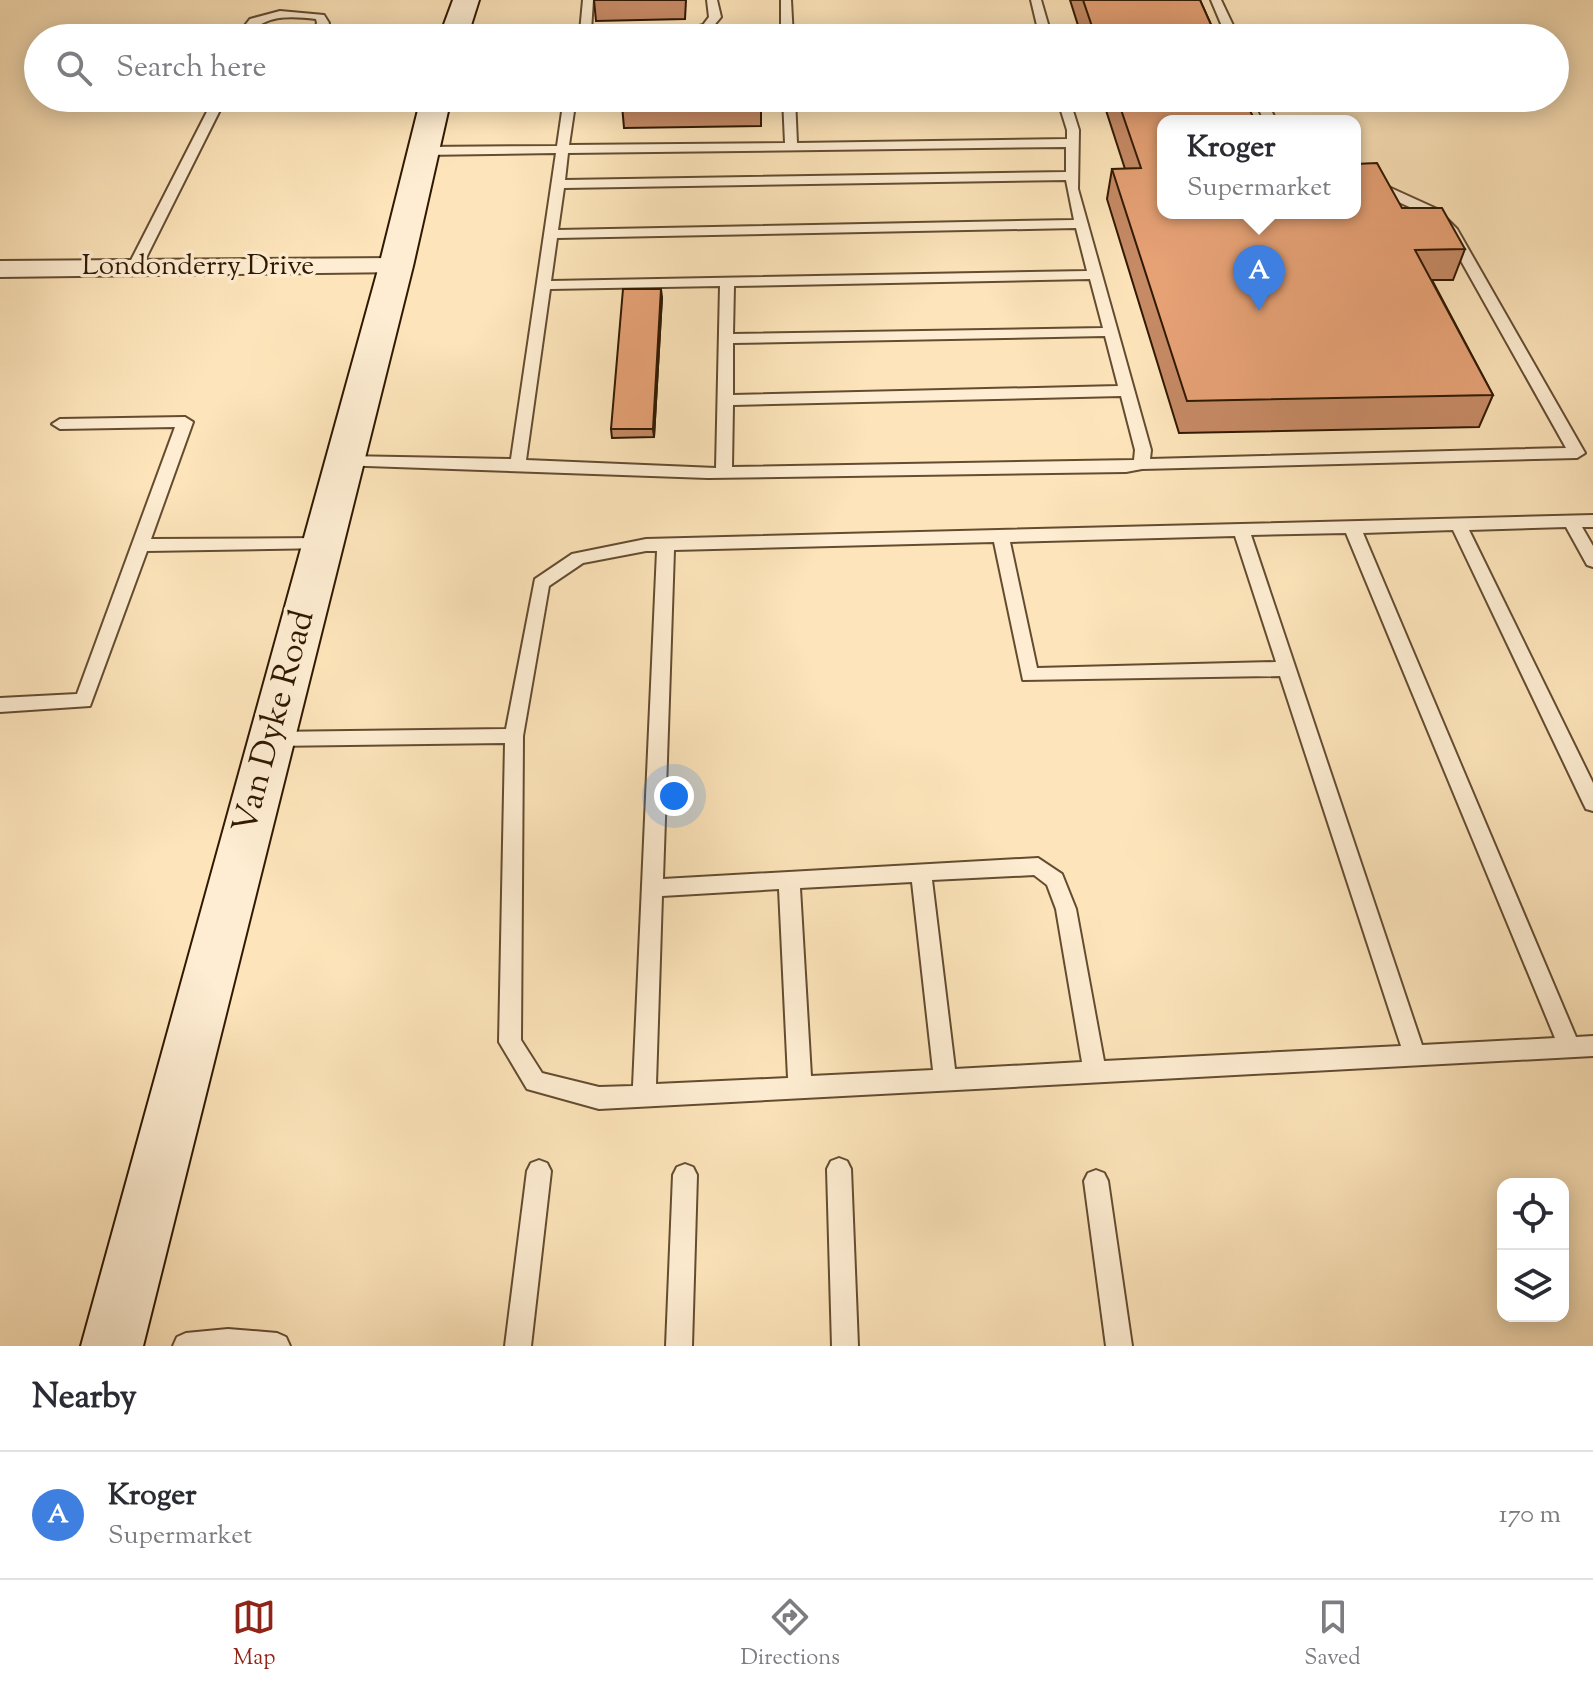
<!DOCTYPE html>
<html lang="en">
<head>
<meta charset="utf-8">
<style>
  :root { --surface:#fff; --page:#f7f7f7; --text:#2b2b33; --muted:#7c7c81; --line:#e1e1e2; --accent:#8f2418 }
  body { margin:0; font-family:"Sorts Mill Goudy",serif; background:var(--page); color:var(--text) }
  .controls { position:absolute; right:24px; bottom:24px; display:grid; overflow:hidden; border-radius:16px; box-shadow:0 4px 20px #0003 }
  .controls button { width:72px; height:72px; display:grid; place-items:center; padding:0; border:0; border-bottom:2px solid var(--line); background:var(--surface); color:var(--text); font:40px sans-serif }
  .you { position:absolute; left:674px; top:796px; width:28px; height:28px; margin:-20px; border:6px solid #fff; border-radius:50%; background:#1a73e8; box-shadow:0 0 0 12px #1a73e833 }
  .badge { display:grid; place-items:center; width:52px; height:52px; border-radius:50%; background:var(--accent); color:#fff; font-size:26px; font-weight:700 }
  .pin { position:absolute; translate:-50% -66px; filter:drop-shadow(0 2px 4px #0008) }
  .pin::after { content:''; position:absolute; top:42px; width:28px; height:24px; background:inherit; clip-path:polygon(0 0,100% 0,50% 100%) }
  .popup { position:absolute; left:1157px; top:115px; width:204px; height:104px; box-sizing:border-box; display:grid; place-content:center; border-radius:16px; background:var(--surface); filter:drop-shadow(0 2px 6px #0005); font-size:26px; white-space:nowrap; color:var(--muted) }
  .popup b { font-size:30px; color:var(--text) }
  .popup::after { content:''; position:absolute; left:50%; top:100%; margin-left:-16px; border:16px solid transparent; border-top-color:var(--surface) }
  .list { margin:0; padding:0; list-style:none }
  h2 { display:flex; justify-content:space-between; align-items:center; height:104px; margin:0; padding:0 32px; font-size:34px }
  h2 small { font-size:26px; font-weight:400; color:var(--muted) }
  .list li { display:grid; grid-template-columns:52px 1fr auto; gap:24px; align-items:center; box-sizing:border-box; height:128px; padding:0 32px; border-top:2px solid var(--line) }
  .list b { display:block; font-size:30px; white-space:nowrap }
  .list p { margin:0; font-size:26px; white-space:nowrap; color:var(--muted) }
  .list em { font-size:26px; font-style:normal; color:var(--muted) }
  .icon { flex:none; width:44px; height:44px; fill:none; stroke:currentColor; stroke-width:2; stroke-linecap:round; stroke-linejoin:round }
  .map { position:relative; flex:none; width:1593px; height:1346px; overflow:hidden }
  .search { position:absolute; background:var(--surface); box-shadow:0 4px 20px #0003; left:24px; right:24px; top:24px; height:88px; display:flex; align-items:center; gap:20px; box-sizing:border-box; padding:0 28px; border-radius:44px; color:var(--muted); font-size:30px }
  .sheet { height:232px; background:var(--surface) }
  nav { display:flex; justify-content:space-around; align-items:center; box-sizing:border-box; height:112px; border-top:2px solid var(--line); background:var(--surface); font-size:22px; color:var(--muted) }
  nav a { display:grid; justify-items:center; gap:4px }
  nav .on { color:var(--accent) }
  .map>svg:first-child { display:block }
</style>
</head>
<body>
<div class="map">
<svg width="1593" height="1346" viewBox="0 0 1593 1346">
  <rect width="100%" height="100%" fill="#fde4ba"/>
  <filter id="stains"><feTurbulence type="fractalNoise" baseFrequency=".0025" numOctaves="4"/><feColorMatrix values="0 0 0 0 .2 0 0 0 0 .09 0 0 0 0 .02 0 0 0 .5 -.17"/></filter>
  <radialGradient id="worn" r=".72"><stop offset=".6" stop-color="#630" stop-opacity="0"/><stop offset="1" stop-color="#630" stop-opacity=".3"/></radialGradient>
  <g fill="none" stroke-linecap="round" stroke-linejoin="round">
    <defs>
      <g id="service">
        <polygon points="583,0 593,0 591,31 689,29 703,25 709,17 707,0 717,0 721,17 711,29 689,35 455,36 449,33 455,30 580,32"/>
        <polygon points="781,0 791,0 793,38 781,38"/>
        <polygon points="1031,0 1041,0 1052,38 1040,38"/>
        <polygon points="1211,0 1221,0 1239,38 1227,38"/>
        <path d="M280 11 324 15 329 23 324 38H312L317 23 316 19C290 16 262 14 247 38H235L250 19Z"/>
        <polygon points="214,98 226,98 141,268 139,271 129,271 127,268"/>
        <path d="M564 98H576L569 145 785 143 783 98H795L797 143 1067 139V130L1057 98H1069L1079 130 1078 189 1151 450 1150 459 1566 448 1446 234 1427 215 1355 182V173L1360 174 1437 209 1457 229 1585 453 1577 458 1142 469 1126 472 708 478 338 465 336 461 344 456 511 459 556 153 423 155 417 151 423 147 557 146ZM1066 147V172L565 180 568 153ZM1066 180 1074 220 558 230 564 188ZM1076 228 1087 271 551 281 557 238ZM1090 279 1103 328 733 334 734 286ZM720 286 716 468 526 460 550 289ZM1105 336 1118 386 733 395V343ZM1121 396 1135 450 1134 460 732 467 733 405Z"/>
        <polygon points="1254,98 1266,98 1276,121 1264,121"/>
        <polygon points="185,417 193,422 151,539 322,538 328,540 330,544 328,548 147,551 90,706 0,712 0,698 77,694 175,427 60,429 52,424 60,419"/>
        <path d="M1593 515V527H1582L1593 546V567L1587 565 1566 527 1469 530 1593 783V811L1586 809 1583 803 1453 530 1363 533 1576 1037 1593 1036V1056L599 1109 527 1089 499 1042 505 743 271 746 264 744 262 739 264 734 271 732 506 729 535 579 572 554 646 539ZM1346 533 1555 1038 1422 1045 1251 535ZM1235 536 1276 662 1037 668 1010 542ZM994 542 1023 680 1280 676 1401 1046 1104 1061 1076 909 1062 874 1038 858 663 879 674 550ZM646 551H657L633 1086 599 1087 542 1073 521 1040 523 736 549 586 583 563ZM1034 875 1047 885 1056 909 1082 1062 955 1069 932 880ZM912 882 933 1070 811 1076 800 888ZM779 889 788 1078 656 1084 662 896Z"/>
        <polygon points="839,1158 847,1161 851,1169 858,1346 832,1346 827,1169 831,1161"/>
        <polygon points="539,1160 547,1163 551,1171 531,1346 505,1346 527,1171 531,1163"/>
        <polygon points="685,1164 693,1167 697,1175 692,1346 666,1346 673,1175 677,1167"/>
        <polygon points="1096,1170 1104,1173 1108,1181 1132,1346 1106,1346 1084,1181 1088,1173"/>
        <polygon points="228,1329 277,1333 286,1337 290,1346 173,1346 177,1337 186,1333"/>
      </g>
      <polygon id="minor" points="396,258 406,260 410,266 406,272 0,277 0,261"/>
      <g id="secondary">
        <polygon points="453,0 479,0 467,38 439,38"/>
        <polygon points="421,98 451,98 413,266 143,1346 81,1346 379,266"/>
      </g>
    </defs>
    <use href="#service" stroke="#634c30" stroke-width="4"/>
    <use href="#minor" stroke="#634c30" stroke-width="4"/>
    <use href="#secondary" stroke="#301902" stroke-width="4"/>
    <use href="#service" fill="#feedd2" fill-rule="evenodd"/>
    <use href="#minor" fill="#feedd2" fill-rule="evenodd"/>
    <use href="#secondary" fill="#feedd2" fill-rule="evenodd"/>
  </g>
  <g fill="#c68a65" stroke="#301902" stroke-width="2">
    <polygon points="594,0 686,0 685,19 596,21"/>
    <polygon points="1070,0 1200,0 1217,38 1082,38"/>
    <polygon points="761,98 761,126 624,128 622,105"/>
    <polygon points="1102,98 1244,98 1163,213 1402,208 1465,249 1453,280 1432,280 1493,395 1479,427 1179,433 1107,199 1112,169 1125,169"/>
    <polygon points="662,297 654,437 612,438 611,429"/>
  </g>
  <polygon fill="#a17152" stroke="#301902" stroke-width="2" points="661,289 662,297 654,437 653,429"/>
  <g fill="#e6a175" stroke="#301902" stroke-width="2">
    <polygon points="1083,0 1200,0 1217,38 1096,38"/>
    <polygon points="623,98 761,98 761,103 622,105"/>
    <polygon points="1117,98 1244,98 1255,121 1163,121 1163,213 1355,213 1355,164 1377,163 1402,208 1442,208 1465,249 1415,250 1493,395 1187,401 1112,169 1141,168"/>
    <polygon points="623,289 661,289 653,429 611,429"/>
  </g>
  <g text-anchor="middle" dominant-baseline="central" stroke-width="7" stroke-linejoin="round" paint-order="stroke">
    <g font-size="28" fill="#301902" stroke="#feedd2">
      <text x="198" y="267">Londonderry Drive</text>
    </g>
    <g font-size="34" fill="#301902" stroke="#feedd2">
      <text transform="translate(275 722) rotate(-75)">Van Dyke Road</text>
    </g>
  </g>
  <rect width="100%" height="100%" filter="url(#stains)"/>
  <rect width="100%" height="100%" fill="url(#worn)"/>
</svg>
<div class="controls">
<button><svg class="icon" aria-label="locate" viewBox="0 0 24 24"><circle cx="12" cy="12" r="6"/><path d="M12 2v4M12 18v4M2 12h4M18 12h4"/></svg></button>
<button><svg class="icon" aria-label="layers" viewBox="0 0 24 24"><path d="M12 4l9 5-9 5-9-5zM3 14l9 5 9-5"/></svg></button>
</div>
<div class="you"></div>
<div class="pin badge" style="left:1259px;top:311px;background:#3f7fe0">A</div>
<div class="popup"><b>Kroger</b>Supermarket</div>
<div class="search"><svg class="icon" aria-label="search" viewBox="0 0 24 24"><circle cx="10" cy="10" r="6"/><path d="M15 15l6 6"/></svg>Search here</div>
</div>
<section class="sheet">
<h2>Nearby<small></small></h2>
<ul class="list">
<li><span class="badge" style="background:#3f7fe0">A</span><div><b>Kroger</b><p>Supermarket</p></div><em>170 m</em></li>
</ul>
</section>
<nav>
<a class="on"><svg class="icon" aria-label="map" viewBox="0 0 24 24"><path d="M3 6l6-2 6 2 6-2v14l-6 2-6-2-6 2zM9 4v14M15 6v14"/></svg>Map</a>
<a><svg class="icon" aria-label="directions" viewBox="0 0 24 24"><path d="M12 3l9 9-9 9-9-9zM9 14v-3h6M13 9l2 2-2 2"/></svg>Directions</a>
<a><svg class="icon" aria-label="saved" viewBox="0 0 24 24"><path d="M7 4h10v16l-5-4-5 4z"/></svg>Saved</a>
</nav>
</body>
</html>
